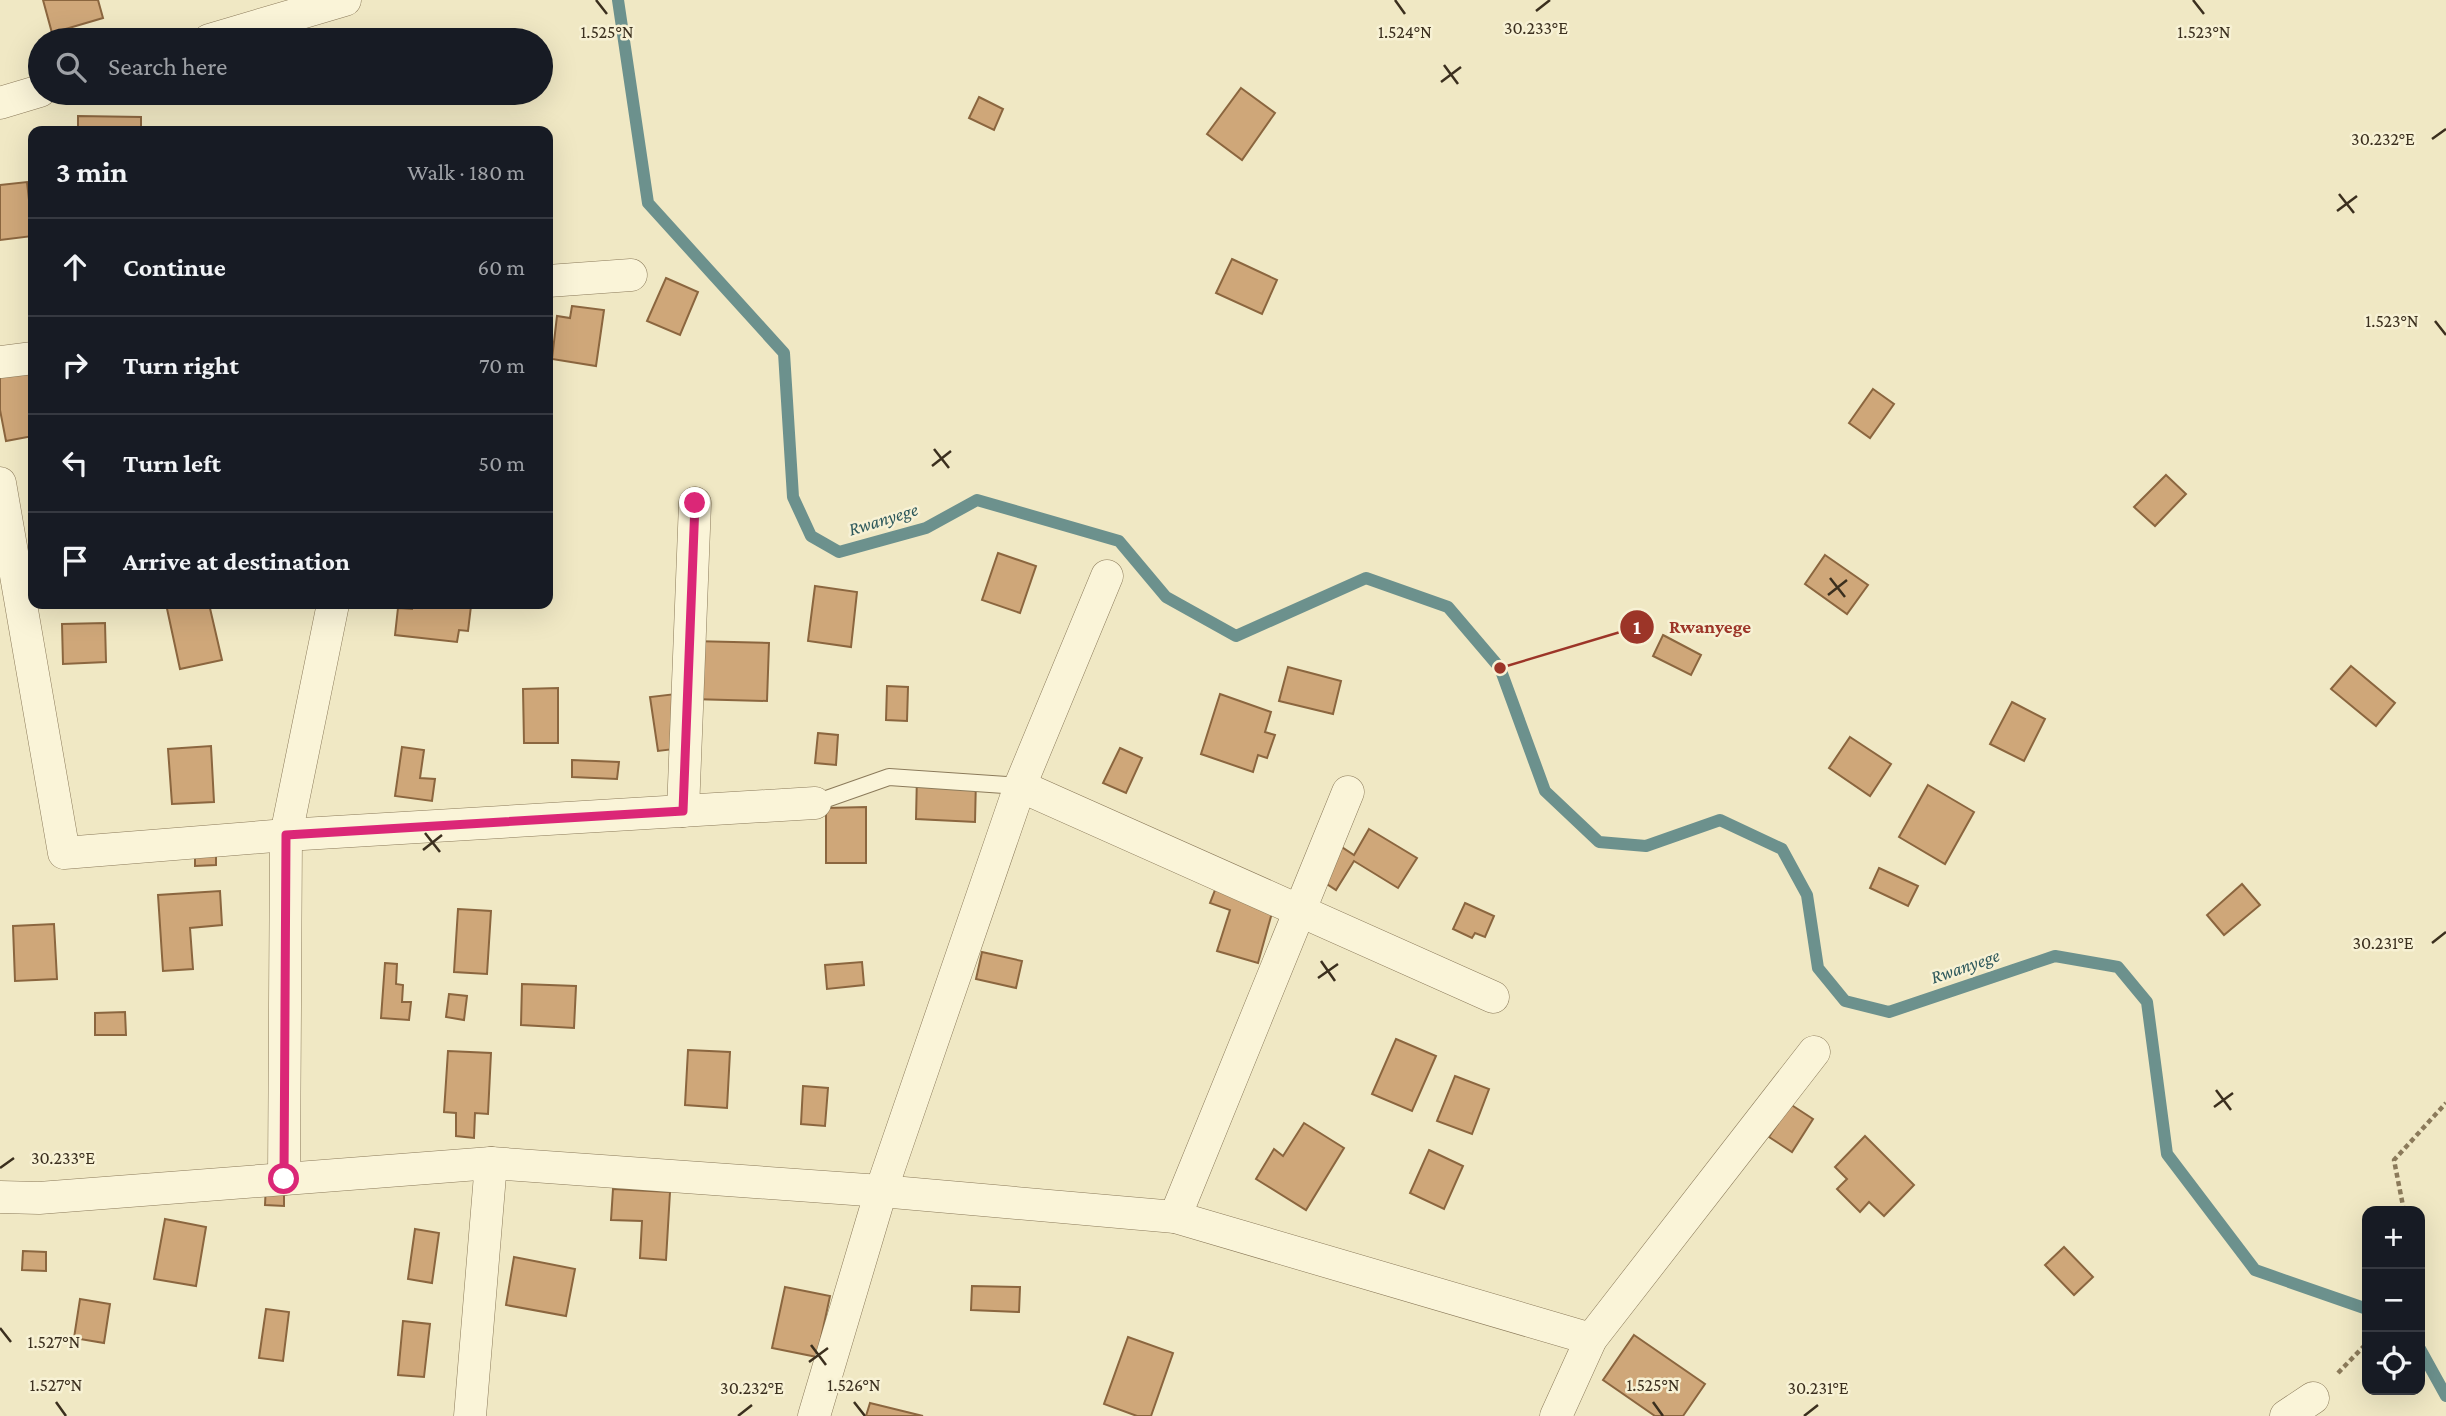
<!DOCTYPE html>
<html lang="en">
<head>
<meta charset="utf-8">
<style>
  :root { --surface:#171b24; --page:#242831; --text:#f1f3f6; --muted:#9ea1a6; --line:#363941 }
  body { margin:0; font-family:"Crimson Pro",serif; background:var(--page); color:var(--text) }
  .controls { position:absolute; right:21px; bottom:21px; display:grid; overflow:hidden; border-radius:14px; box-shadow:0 7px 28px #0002 }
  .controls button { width:63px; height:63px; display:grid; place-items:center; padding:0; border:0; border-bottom:2px solid var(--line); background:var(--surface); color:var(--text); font:35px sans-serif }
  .stop { position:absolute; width:21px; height:21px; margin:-16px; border:5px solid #db2777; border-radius:50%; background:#fff }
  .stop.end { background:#db2777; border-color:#fff; box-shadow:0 2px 7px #0008 }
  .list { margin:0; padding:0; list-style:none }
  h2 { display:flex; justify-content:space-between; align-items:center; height:91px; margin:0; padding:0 28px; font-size:30px }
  h2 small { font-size:23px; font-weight:400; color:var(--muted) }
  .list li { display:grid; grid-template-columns:46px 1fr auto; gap:21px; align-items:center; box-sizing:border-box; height:98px; padding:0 28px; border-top:2px solid var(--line) }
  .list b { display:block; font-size:26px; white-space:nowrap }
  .list em { font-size:23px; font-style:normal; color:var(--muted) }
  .icon { flex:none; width:38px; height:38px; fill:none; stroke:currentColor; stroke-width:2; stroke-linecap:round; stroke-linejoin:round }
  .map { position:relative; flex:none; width:2446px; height:1416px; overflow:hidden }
  .search { position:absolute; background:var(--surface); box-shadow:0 7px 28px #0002; left:28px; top:28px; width:525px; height:77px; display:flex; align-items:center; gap:18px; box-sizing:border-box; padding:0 24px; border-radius:38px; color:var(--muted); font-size:26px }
  .panel { position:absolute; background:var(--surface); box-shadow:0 7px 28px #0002; left:28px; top:126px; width:525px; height:483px; border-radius:14px }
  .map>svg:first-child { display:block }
</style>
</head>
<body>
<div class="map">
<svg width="2446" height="1416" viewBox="0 0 2446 1416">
  <rect width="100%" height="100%" fill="#f0e8c4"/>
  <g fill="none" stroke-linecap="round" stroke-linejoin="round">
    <g stroke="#6c918d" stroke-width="12">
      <polyline points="618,0 648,203 784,353 793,497 811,536 839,552 926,528 977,500 1119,541 1166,597 1236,636 1366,578 1448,607 1500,668 1545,791 1599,842 1646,846 1720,820 1782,849 1807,895 1818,968 1845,1001 1889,1012 2055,956 2118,967 2147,1002 2167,1154 2255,1270 2367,1309"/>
      <polyline points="2420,1349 2446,1396"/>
    </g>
  </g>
  <g fill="#cfa779" stroke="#8b663f" stroke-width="2">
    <polygon points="43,0 98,0 103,18 52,33"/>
    <polygon points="1241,88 1275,113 1242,160 1207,134"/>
    <polygon points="979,97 1003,109 994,130 969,118"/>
    <polygon points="78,116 141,117 141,131 78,131"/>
    <polygon points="27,182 33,236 0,240 0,185"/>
    <polygon points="1232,259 1277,280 1262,314 1216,293"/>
    <polygon points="666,278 698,292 680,335 647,321"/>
    <polygon points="572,306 604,310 596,366 552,359 557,316 570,318"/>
    <polygon points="33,368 33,436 6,441 0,410 0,375"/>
    <polygon points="1873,389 1894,404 1870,438 1849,423"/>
    <polygon points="2166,475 2186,494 2155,526 2134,507"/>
    <polygon points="998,553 1036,566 1020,613 982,600"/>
    <polygon points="1825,555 1868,585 1847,614 1805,584"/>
    <polygon points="815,586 857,592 851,647 808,641"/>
    <polygon points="166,604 209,604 222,660 180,669"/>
    <polygon points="412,604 471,606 468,631 459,630 457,642 395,635 398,608 412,609"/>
    <polygon points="105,623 106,662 63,664 62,624"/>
    <polygon points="1663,635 1701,655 1691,675 1653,656"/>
    <polygon points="692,641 769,643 767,701 691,699"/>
    <polygon points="2351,666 2395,703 2376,726 2331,689"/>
    <polygon points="1288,667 1341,681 1333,714 1279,701"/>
    <polygon points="887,686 908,687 907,721 886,720"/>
    <polygon points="558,688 558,743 524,743 523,689"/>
    <polygon points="684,693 691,747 658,751 650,697"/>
    <polygon points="1220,694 1271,712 1265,732 1275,735 1267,758 1258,755 1253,772 1201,754"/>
    <polygon points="2012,702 2045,719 2024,761 1990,744"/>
    <polygon points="818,733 838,735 836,765 815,763"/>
    <polygon points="1850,737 1891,764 1870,796 1829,768"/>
    <polygon points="211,746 214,802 172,804 168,749"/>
    <polygon points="402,747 424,750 420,778 435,779 432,801 395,796"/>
    <polygon points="1120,748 1142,758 1126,793 1103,783"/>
    <polygon points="572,760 619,762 617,779 572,777"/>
    <polygon points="917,775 976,778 975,822 916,819"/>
    <polygon points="1928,785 1974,812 1945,864 1899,837"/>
    <polygon points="866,807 866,863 826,863 826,808"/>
    <polygon points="1369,829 1417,858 1398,888 1354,861 1336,890 1316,877 1337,844 1354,855"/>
    <polygon points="195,846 216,846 216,865 195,866"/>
    <polygon points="1879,868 1918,886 1908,906 1870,888"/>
    <polygon points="2242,884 2260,905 2224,935 2207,915"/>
    <polygon points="1217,885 1275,902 1258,963 1217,951 1230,910 1210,903"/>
    <polygon points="220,891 222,925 190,928 193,969 163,971 158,895"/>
    <polygon points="1465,903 1494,916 1485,937 1475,933 1472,938 1453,929"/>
    <polygon points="458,909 491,911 487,974 454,972"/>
    <polygon points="54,924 57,979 15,981 13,926"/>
    <polygon points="982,952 1022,961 1016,988 976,979"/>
    <polygon points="862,962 864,985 827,989 825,965"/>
    <polygon points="385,963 397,964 396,984 403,985 402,1002 411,1002 409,1020 381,1018"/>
    <polygon points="522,984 576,986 574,1028 521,1025"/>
    <polygon points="449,994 467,996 464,1020 446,1017"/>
    <polygon points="125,1012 126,1035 95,1035 95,1013"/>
    <polygon points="1396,1039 1436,1056 1412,1111 1372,1094"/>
    <polygon points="688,1050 730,1052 727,1108 685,1105"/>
    <polygon points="448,1051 491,1053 488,1114 475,1113 474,1138 456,1136 456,1113 444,1112"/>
    <polygon points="1455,1076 1489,1089 1472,1134 1437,1121"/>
    <polygon points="803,1086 828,1088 825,1126 801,1124"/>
    <polygon points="1790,1104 1813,1119 1792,1152 1769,1137"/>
    <polygon points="1304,1123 1344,1148 1306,1210 1256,1179 1274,1149 1283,1156"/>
    <polygon points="1865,1136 1914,1185 1884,1216 1869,1202 1860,1212 1837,1189 1847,1179 1835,1167"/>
    <polygon points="1429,1150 1463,1166 1444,1209 1410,1193"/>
    <polygon points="266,1184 284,1184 284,1206 265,1205"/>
    <polygon points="613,1189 670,1192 666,1260 640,1258 642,1221 611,1220"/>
    <polygon points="165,1219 206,1227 196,1286 154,1279"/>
    <polygon points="415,1229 439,1233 432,1283 408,1279"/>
    <polygon points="2064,1247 2093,1277 2074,1295 2045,1265"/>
    <polygon points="23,1251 46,1252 46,1271 22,1270"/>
    <polygon points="514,1257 575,1269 566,1316 506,1305"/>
    <polygon points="972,1286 1020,1287 1019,1312 971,1310"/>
    <polygon points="785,1287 830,1296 817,1357 772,1348"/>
    <polygon points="80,1299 110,1304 104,1343 74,1338"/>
    <polygon points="266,1309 289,1312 283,1361 259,1358"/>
    <polygon points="403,1321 430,1324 424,1377 398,1375"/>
    <polygon points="1634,1335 1705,1384 1683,1416 1655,1416 1603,1380"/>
    <polygon points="1128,1337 1173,1353 1151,1416 1137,1416 1104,1404"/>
    <polygon points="870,1403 923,1416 866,1416"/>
  </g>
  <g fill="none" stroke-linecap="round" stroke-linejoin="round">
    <defs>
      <polyline id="lane" points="815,803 889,777 1020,786"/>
      <g id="street">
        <polyline points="209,40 345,0"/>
        <polyline points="0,103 40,91"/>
        <polyline points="548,281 631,275"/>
        <polyline points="0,362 33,358"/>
        <polyline points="0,483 64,853 286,835 815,803"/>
        <polyline points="1020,786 1493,997"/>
        <polyline points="683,811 695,503"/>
        <polyline points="284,1179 286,835 333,604"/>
        <polyline points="0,1197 39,1198 491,1163 881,1191 1175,1217 1591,1339"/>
        <polyline points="1175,1217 1348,792"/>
        <polyline points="470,1416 491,1163"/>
        <polyline points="814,1416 881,1191 1020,786 1107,576"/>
        <polyline points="1556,1416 1591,1339 1814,1052"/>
        <polyline points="2286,1416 2313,1398"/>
      </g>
    </defs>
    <use href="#lane" stroke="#8b7a5a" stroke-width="18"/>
    <use href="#street" stroke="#8b7a5a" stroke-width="33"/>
    <g stroke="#8b7a5a" stroke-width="4.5" stroke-dasharray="5 3.5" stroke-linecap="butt">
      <polyline points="2404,1211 2394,1160 2446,1103"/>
      <polyline points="2420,1285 2420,1290"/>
      <polyline points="2338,1373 2367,1343"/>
    </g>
    <use href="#lane" stroke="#faf4d8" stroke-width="16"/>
    <use href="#street" stroke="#faf4d8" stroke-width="32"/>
  </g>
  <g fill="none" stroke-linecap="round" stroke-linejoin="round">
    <polyline stroke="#db2777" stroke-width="9" points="284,1179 286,835 683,811 695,503"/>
  </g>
  <path fill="none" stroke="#3b2f1e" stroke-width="2.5" d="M596 0 607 14M1395 0 1405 14M2193 0 2204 14M1536 11 1550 0M1444 65 1458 84M1441 82 1461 67M2432 139 2446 129M2339 194 2354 213M2337 211 2357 196M2435 321 2446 335M934 449 949 468M932 466 951 451M1830 578 1845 597M1828 595 1847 580M425 833 440 852M423 850 442 835M2432 943 2446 932M1321 961 1335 981M1318 978 1338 964M2216 1090 2231 1110M2214 1107 2233 1093M0 1168 14 1158M0 1328 11 1342M811 1345 826 1365M809 1362 828 1348M56 1402 66 1416M854 1402 865 1416M1653 1402 1663 1416M738 1416 752 1405M1804 1416 1818 1405"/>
  <g text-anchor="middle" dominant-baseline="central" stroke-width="5" stroke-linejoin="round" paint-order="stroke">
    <g font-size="19" font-style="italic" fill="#2d585b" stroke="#f7f1d4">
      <text transform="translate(883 519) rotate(-17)">Rwanyege</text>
      <text transform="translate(1965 966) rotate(-19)">Rwanyege</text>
    </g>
  </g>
  <g font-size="18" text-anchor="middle" fill="#3b2f1e" stroke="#f7f1d4" stroke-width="5" stroke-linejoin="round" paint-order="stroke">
    <text x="1536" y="34">30.233°E</text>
    <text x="607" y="38">1.525°N</text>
    <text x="1405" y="38">1.524°N</text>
    <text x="2204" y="38">1.523°N</text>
    <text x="2383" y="145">30.232°E</text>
    <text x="2392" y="327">1.523°N</text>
    <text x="2383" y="949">30.231°E</text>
    <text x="63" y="1164">30.233°E</text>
    <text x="54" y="1348">1.527°N</text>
    <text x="56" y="1391">1.527°N</text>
    <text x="854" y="1391">1.526°N</text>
    <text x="1653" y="1391">1.525°N</text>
    <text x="752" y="1394">30.232°E</text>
    <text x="1818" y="1394">30.231°E</text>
  </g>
  <path fill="none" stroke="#9c3528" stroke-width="2.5" d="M1500 668L1637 627"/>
  <g fill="#9c3528" stroke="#f7f1d4" stroke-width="2.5">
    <circle cx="1500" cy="668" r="7"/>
    <circle cx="1637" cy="627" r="18"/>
  </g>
  <g font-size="21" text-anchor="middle" font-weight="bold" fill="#fff">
    <text x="1637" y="634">1</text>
  </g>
  <g font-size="19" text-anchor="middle" font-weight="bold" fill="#9c3528" stroke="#f7f1d4" stroke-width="5" stroke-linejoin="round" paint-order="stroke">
    <text x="1710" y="633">Rwanyege</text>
  </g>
</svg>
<div class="controls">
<button>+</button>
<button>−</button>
<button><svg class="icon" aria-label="locate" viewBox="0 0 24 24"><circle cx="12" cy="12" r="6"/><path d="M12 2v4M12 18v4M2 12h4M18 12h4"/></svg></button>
</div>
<div class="stop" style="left:284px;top:1179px"></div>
<div class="stop end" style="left:695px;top:503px"></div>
<div class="search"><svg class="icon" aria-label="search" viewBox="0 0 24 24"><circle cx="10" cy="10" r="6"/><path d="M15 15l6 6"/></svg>Search here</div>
<section class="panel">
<h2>3 min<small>Walk · 180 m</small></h2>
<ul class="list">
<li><svg class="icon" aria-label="ahead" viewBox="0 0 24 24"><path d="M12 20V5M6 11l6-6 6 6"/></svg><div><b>Continue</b></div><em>60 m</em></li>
<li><svg class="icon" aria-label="right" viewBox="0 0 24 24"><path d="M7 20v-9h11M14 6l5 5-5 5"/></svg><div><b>Turn right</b></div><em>70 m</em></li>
<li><svg class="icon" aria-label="left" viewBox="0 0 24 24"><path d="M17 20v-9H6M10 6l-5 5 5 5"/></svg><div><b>Turn left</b></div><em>50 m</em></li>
<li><svg class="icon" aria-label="arrive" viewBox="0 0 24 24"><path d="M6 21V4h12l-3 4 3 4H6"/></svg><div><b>Arrive at destination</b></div></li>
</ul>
</section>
</div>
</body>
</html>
